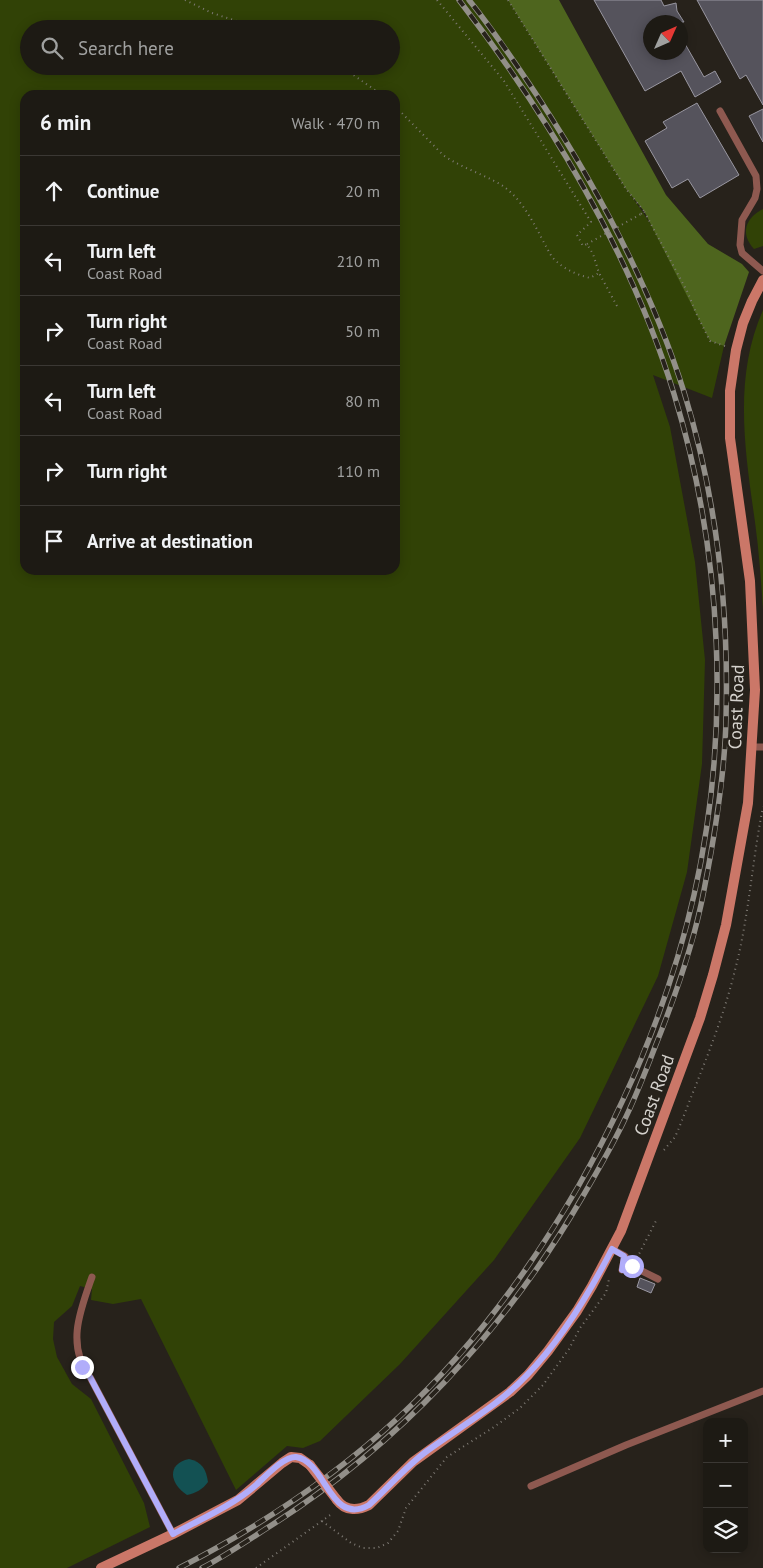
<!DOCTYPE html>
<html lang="en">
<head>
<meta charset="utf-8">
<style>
  :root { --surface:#1d1a14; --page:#2a2722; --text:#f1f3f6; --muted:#a0a1a0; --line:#3b3834 }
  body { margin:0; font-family:"PT Sans",sans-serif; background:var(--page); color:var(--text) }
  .controls { position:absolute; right:15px; bottom:15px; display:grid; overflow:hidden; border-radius:10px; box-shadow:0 2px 12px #0003 }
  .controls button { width:45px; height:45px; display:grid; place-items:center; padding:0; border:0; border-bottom:1px solid var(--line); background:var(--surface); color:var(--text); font:25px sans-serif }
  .compass { position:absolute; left:643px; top:15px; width:45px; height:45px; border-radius:50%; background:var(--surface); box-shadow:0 2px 12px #0003; rotate:45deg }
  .stop { position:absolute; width:15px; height:15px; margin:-11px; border:4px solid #b1adfa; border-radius:50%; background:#fff }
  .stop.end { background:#b1adfa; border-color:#fff; box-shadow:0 1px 5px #0008 }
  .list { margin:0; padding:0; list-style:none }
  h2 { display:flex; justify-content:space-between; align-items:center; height:65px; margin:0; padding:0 20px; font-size:21px }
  h2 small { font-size:16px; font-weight:400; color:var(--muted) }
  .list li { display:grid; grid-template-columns:32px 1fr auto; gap:15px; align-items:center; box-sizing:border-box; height:70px; padding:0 20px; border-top:1px solid var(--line) }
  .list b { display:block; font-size:19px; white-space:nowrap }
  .list p { margin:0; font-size:16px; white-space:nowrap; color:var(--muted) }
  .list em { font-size:16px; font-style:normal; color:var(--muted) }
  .icon { flex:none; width:28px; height:28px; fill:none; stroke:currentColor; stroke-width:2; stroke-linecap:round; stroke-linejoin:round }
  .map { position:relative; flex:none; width:763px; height:1568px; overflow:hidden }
  .search { position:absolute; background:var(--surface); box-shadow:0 2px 12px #0003; left:20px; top:20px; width:380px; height:55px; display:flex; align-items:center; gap:12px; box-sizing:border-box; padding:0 18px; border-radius:28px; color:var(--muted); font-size:19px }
  .panel { position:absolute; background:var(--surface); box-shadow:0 2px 12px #0003; left:20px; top:90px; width:380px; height:485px; border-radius:15px }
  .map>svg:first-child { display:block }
</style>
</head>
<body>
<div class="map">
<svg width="763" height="1568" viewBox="0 0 763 1568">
  <rect width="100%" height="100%" fill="#27221b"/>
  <g fill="#314206" fill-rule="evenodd">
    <path d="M0 0H508L626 189C662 235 686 289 710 341L724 346 712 398 653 375 670 427 695 562 705 660 702 764 687 872 658 976 580 1138 494 1260 400 1364 320 1441 303 1448 287 1446 236 1490 141 1299 113 1304 91 1300 92 1289 80 1286 72 1306 54 1322 53 1339 57 1357 72 1384 91 1399 144 1503 150 1527 67 1568H0ZM29 29H391V66H29ZM25 95H395V570H25Z"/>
    <path d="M763 209V246L754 249C740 234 745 218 763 209Z"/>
    <path d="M763 310V610C761 580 759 551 755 522 745 451 733 378 763 310Z"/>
  </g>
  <polygon fill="#4e651e" points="508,0 559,0 666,195 708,244 742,264 749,272 724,346 710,341 644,211 626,189"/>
  <path fill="#135153" d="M189 1459C202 1462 206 1469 208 1482 202 1490 196 1493 187 1495 170 1484 166 1464 189 1459Z"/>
  <g fill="#55535c" stroke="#9997a1">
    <polygon points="594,0 661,0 664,6 676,3 677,11 684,22 650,22 650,52 680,52 680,35 704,77 715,71 721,82 695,97 681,71 645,91"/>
    <polygon points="697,0 763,0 763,105 746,75 740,79"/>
    <polygon points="697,103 739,175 700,198 688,179 672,188 645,141 667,128 663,122"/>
    <polygon points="763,109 763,142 749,116"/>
    <polygon points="640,1278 655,1284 651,1293 637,1287"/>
  </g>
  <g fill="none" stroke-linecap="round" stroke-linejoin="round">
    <g stroke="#7f7b75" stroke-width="2" stroke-dasharray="1 4" stroke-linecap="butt">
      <polyline points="185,0 212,13 261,29"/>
      <polyline points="437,0 504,81 591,222 577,235 583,246 587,244 593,254 599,273 617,306"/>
      <polyline points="508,0 626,189 644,211"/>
      <polyline points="336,66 352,74 382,95"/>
      <path d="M395 106 443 155C460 167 480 173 498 183 525 198 537 232 552 257 563 269 575 274 590 278L599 273"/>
      <polyline points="641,214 644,211 688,293 696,313 710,341 725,346"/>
      <path d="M664 1150 675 1137 679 1128C699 1076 722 1024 735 970 749 917 752 861 763 807"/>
      <polyline points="637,1258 657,1219"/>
      <polyline points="322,1521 351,1543 363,1548 377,1548 388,1543 398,1531 406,1508 447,1457 494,1427 520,1408 543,1385 569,1349 580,1328 606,1293 609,1279"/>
      <polyline points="256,1568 333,1513"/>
    </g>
    <g stroke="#8e5950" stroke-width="7">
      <polyline points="720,111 756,176 757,189 755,198 742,220 740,245 742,253 763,271"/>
      <polyline points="751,747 763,747"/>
      <polyline points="612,1249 625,1256 622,1270 632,1266 658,1279"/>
      <path d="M92 1277C80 1311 66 1345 90 1377L173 1534"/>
      <polyline points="531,1486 626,1445 763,1391"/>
    </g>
    <g stroke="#cb7768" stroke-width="10">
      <path d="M337 1500C345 1511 357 1511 369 1505L413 1462 510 1392 528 1375 548 1351 577 1311 592 1286 621 1231 700 1018 713 975 726 925 748 803 755 690 750 581 730 438V391L736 350 743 323 752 301 763 280"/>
      <polyline points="101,1568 173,1534 238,1500 282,1463 291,1457 300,1458 310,1465"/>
    </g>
    <defs>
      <g id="rail">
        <path d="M179 1568C257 1528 334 1477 399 1417 471 1350 530 1270 579 1185 630 1095 671 996 694 895 731 732 723 554 674 394 632 255 547 114 459 0"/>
        <path d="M202 1568C223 1557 244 1543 264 1530 397 1447 505 1331 583 1196 597 1172 611 1148 623 1123 635 1099 645 1073 655 1047 675 997 694 944 704 890 715 834 725 775 726 718 729 609 716 496 684 392 651 287 598 189 538 97 516 64 494 31 469 0"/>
      </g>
    </defs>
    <use href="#rail" stroke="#928f89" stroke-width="5.5"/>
    <use href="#rail" stroke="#27221b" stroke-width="4" stroke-dasharray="11" stroke-linecap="butt"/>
    <polyline stroke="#7f7b75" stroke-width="2" stroke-dasharray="1 4" stroke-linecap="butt" points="587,244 641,214"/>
    <polyline stroke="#cb7768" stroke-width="10" points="310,1465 337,1500"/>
  </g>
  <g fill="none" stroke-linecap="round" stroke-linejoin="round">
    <path stroke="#b1adfa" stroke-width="6" d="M82 1367 90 1377 173 1534C201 1519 232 1506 256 1485 265 1477 284 1456 296 1457 326 1461 330 1527 369 1505 389 1487 406 1466 427 1451 461 1426 498 1406 527 1375 562 1339 589 1294 612 1249L624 1256 622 1270 632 1266"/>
  </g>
  <g text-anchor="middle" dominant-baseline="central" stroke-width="4.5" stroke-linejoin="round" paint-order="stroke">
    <g font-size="18" fill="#d5d2cd" stroke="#27221b">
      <text transform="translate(736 707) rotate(-88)">Coast Road</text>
      <text transform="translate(654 1095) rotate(-70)">Coast Road</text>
    </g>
  </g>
</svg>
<div class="controls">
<button>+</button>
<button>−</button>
<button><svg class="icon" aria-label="layers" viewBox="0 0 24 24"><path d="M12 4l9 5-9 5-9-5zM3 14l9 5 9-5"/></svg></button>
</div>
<svg class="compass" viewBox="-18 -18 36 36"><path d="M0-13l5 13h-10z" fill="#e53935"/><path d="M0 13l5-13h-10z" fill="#a0a1a0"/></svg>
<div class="stop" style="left:632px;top:1266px"></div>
<div class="stop end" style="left:82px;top:1367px"></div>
<div class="search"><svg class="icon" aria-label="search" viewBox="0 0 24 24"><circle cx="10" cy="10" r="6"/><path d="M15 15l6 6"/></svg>Search here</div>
<section class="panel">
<h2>6 min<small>Walk · 470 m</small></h2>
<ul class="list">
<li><svg class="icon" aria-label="ahead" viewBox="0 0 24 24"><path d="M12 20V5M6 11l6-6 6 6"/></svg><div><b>Continue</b></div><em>20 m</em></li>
<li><svg class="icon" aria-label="left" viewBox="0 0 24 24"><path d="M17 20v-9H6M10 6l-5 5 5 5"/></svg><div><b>Turn left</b><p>Coast Road</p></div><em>210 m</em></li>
<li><svg class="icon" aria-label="right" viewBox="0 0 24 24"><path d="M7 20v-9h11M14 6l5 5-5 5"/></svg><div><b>Turn right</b><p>Coast Road</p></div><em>50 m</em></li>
<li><svg class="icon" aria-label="left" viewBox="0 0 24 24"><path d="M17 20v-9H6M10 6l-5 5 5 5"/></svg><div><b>Turn left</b><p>Coast Road</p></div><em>80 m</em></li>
<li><svg class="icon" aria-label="right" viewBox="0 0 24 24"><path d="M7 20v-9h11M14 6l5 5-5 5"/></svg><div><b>Turn right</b></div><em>110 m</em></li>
<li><svg class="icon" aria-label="arrive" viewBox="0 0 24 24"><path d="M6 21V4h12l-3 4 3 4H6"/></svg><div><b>Arrive at destination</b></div></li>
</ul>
</section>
</div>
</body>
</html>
